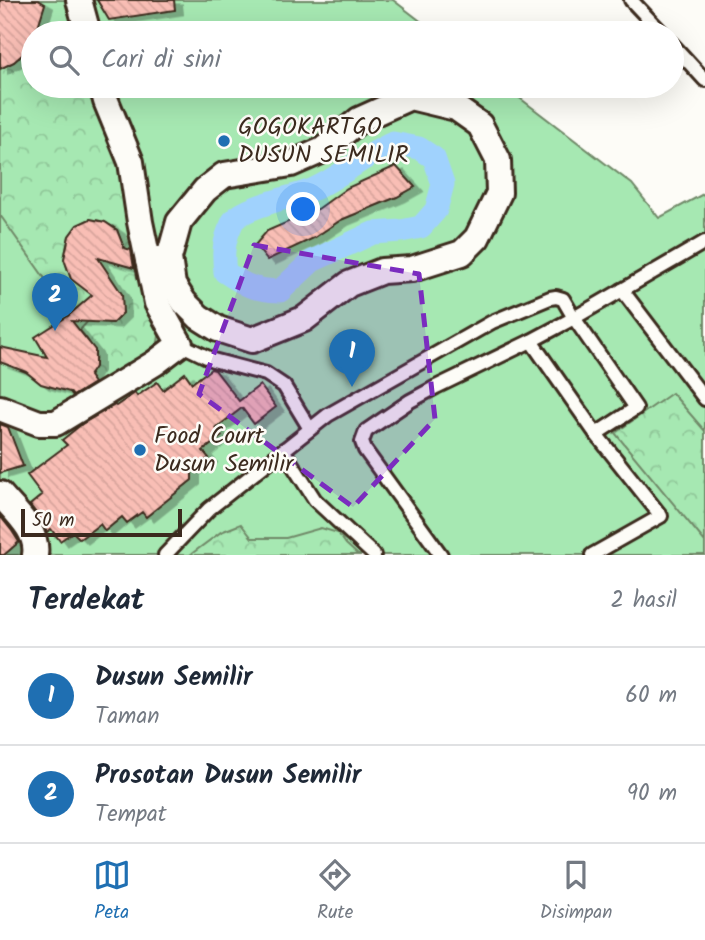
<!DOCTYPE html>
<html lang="id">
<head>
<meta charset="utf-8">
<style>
  :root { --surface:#fff; --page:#f6f6f7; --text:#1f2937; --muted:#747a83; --line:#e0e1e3; --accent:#1f6fb2 }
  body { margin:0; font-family:Kalam,sans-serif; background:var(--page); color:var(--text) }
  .scale { position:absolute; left:21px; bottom:18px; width:161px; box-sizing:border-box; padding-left:7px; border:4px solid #3b2a1e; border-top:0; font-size:19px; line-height:24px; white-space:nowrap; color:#3b2a1e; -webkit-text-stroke:5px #fdfcf7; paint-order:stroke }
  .you { position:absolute; left:304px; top:210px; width:24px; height:24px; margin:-18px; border:5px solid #fff; border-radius:50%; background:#1a73e8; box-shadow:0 0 0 10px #1a73e833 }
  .badge { display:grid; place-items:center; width:46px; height:46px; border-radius:50%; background:var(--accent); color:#fff; font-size:23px; font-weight:700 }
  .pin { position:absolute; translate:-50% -58px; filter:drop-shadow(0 2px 4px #0008) }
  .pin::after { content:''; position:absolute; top:37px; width:24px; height:21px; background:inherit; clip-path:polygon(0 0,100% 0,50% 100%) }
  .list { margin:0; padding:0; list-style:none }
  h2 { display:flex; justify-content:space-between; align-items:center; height:91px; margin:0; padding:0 28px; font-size:30px }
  h2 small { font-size:23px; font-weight:400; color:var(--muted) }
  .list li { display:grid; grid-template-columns:46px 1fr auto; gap:21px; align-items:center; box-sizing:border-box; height:98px; padding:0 28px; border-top:2px solid var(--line) }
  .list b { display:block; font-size:26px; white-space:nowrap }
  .list p { margin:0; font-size:23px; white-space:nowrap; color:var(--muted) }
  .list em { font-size:23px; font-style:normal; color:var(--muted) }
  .icon { flex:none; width:38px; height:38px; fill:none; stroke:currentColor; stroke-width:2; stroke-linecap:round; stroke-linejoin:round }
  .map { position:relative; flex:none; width:705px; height:555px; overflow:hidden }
  .search { position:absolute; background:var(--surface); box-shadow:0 7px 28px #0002; left:21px; right:21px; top:21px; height:77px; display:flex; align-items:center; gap:18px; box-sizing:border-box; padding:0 24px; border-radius:38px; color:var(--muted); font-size:26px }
  .sheet { height:287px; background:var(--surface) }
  nav { display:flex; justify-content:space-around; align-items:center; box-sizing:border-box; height:98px; border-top:2px solid var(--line); background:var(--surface); font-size:19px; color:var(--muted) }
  nav a { display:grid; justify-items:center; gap:4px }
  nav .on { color:var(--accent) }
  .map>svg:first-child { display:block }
</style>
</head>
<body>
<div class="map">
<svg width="705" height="555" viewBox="0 0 705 555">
  <defs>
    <pattern id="forest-crowns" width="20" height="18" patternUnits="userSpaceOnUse" patternTransform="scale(1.75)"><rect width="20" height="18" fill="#a6e8b2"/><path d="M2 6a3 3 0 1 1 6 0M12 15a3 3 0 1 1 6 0" fill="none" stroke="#90c799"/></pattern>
    <pattern id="building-back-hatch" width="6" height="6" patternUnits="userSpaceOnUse" patternTransform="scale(1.75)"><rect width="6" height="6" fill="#f9beb5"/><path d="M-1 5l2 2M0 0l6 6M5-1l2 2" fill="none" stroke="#d6a39b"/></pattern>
    <filter id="shadow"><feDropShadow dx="8" dy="4.5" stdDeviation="0" flood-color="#0004"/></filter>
  </defs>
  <rect width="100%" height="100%" fill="#fdfcf7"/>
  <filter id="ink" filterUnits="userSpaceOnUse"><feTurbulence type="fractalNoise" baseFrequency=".0143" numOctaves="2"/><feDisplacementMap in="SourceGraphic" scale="14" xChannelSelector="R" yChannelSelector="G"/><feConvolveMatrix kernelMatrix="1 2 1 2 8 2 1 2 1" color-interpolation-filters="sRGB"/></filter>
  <g filter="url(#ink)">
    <polygon fill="#a6e8b2" stroke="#708968" stroke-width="2" points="0,0 393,0 436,33 33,33 33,86 504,86 632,184 659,218 705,193 705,555 0,555"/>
    <g fill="url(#forest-crowns)" stroke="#708968" stroke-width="2">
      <polygon points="33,46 33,86 89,86 101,124 116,156 126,208 128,235 134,251 124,248 117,230 105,222 90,219 77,225 69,236 64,259 71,279 103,296 89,305 77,308 70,314 0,215 0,69 14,62"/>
      <path d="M88 250 138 269 159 336 158 342 152 348 97 388 89 376C103 356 92 346 80 330L88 321 112 323Z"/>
      <polygon points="672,393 705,431 705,542 615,433"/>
      <polygon points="241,524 252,538 286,538 321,528 338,533 346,544 358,555 190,555 221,532"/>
    </g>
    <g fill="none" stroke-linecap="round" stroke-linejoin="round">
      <path stroke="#a0d2fd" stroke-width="23" d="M393 143 419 148 434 158 443 184 436 210 421 227 401 231 373 233 312 261 280 291C254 290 246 286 225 272 223 256 223 245 229 230 231 227 231 223 234 220 247 205 295 197 314 189 342 176 365 155 393 143Z"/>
    </g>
    <g fill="url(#building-back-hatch)" stroke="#3b2a1e" stroke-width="2" filter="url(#shadow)">
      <polygon points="0,0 38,0 45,4 36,33 33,33 32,46 14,62 0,69"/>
      <polygon points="97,0 174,0 175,10 109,20"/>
      <polygon points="396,166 415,187 397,197 341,220 314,238 267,260 255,245 267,231 318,209 347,188"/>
      <polygon points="90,219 105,222 117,230 124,248 131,250 134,268 98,258 122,294 123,313 113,323 72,321 95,350 95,367 89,376 94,383 73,396 70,392 41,384 26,372 0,362 0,347 47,357 35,337 68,316 92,295 71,279 64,259 69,236 77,225"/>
      <polygon points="211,369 215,370 239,401 260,385 276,407 254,424 242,408 216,428 222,436 203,451 209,458 192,470 192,480 146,517 142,512 127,523 122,517 105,531 100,524 80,539 73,532 60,541 51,529 47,532 42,521 30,505 42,495 27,475 67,445 62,440 82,424 115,405 116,406 135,393 137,396 157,382 163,390 185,373 192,383"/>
      <polygon points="0,424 8,427 23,466 0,473"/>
      <polygon points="0,516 12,531 19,542 4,555 0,555"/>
    </g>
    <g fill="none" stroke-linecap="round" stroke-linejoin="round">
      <defs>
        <g id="lane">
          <polyline points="631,0 662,33"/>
          <polyline points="672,44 705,80"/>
          <polyline points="622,290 705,399"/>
          <polyline points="531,341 596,434 661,516 592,555"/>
          <polyline points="180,344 213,360 266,374 284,386 310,429"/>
          <polyline points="283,450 315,500 374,555"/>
          <polyline points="165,555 209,509 328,415 492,322 550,298 556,297 563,299 574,318 636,408 596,434"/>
          <polyline points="441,555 365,450 362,442 366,431 410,401 436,387 531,341 574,318 705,242"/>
        </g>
        <g id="street">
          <polyline points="79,0 88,33"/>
          <polyline points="148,260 169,258 179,222 205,190 224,175 291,164 323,150 359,120 410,97 456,108 480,125 498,160 499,193 477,238 462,253 412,269 382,271 349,284 304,319 252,340 218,329 199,317 184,302 173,285 169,258"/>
          <polyline points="0,408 39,423 56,423 155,363 180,344 157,303 140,222 131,162 106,101 102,86"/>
          <path d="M0 494C14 511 39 531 35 555"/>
        </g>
      </defs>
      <use href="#lane" stroke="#3b2a1e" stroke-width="18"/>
      <use href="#street" stroke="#3b2a1e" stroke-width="30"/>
      <use href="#lane" stroke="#fdfcf7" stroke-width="12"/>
      <use href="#street" stroke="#fdfcf7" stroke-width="24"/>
    </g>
  </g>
  <path fill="#7b2cbf" fill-opacity="0.2" stroke="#7b2cbf" stroke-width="5" stroke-dasharray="14 9" stroke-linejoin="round" d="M254 245 419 274 435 419 353 507 199 394Z"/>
  <g fill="#1f6fb2" stroke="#fdfcf7" stroke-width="2.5">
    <circle cx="224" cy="141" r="7"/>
    <circle cx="140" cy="450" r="7"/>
  </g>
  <g text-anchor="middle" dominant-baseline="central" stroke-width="5" stroke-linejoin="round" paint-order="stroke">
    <g font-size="24" fill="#3b2a1e" stroke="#fdfcf7" text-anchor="start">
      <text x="238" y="127">GOGOKARTGO<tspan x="238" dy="28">DUSUN SEMILIR</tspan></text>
      <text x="154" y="436">Food Court<tspan x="154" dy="28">Dusun Semilir</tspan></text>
    </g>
  </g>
</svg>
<div class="scale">50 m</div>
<div class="you"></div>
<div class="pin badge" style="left:352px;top:387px">1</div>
<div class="pin badge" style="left:55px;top:331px">2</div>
<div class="search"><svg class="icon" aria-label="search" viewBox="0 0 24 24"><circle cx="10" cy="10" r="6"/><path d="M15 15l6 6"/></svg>Cari di sini</div>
</div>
<section class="sheet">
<h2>Terdekat<small>2 hasil</small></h2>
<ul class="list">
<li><span class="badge">1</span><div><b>Dusun Semilir</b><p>Taman</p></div><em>60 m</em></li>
<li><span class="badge">2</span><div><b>Prosotan Dusun Semilir</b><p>Tempat</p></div><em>90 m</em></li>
</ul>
</section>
<nav>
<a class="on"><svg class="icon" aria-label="map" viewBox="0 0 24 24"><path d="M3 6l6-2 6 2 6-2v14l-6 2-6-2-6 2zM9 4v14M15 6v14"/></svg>Peta</a>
<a><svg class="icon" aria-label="directions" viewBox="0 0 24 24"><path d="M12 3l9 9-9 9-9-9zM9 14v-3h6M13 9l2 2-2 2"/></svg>Rute</a>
<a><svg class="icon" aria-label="saved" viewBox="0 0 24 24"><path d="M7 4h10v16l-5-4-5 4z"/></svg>Disimpan</a>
</nav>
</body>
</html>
